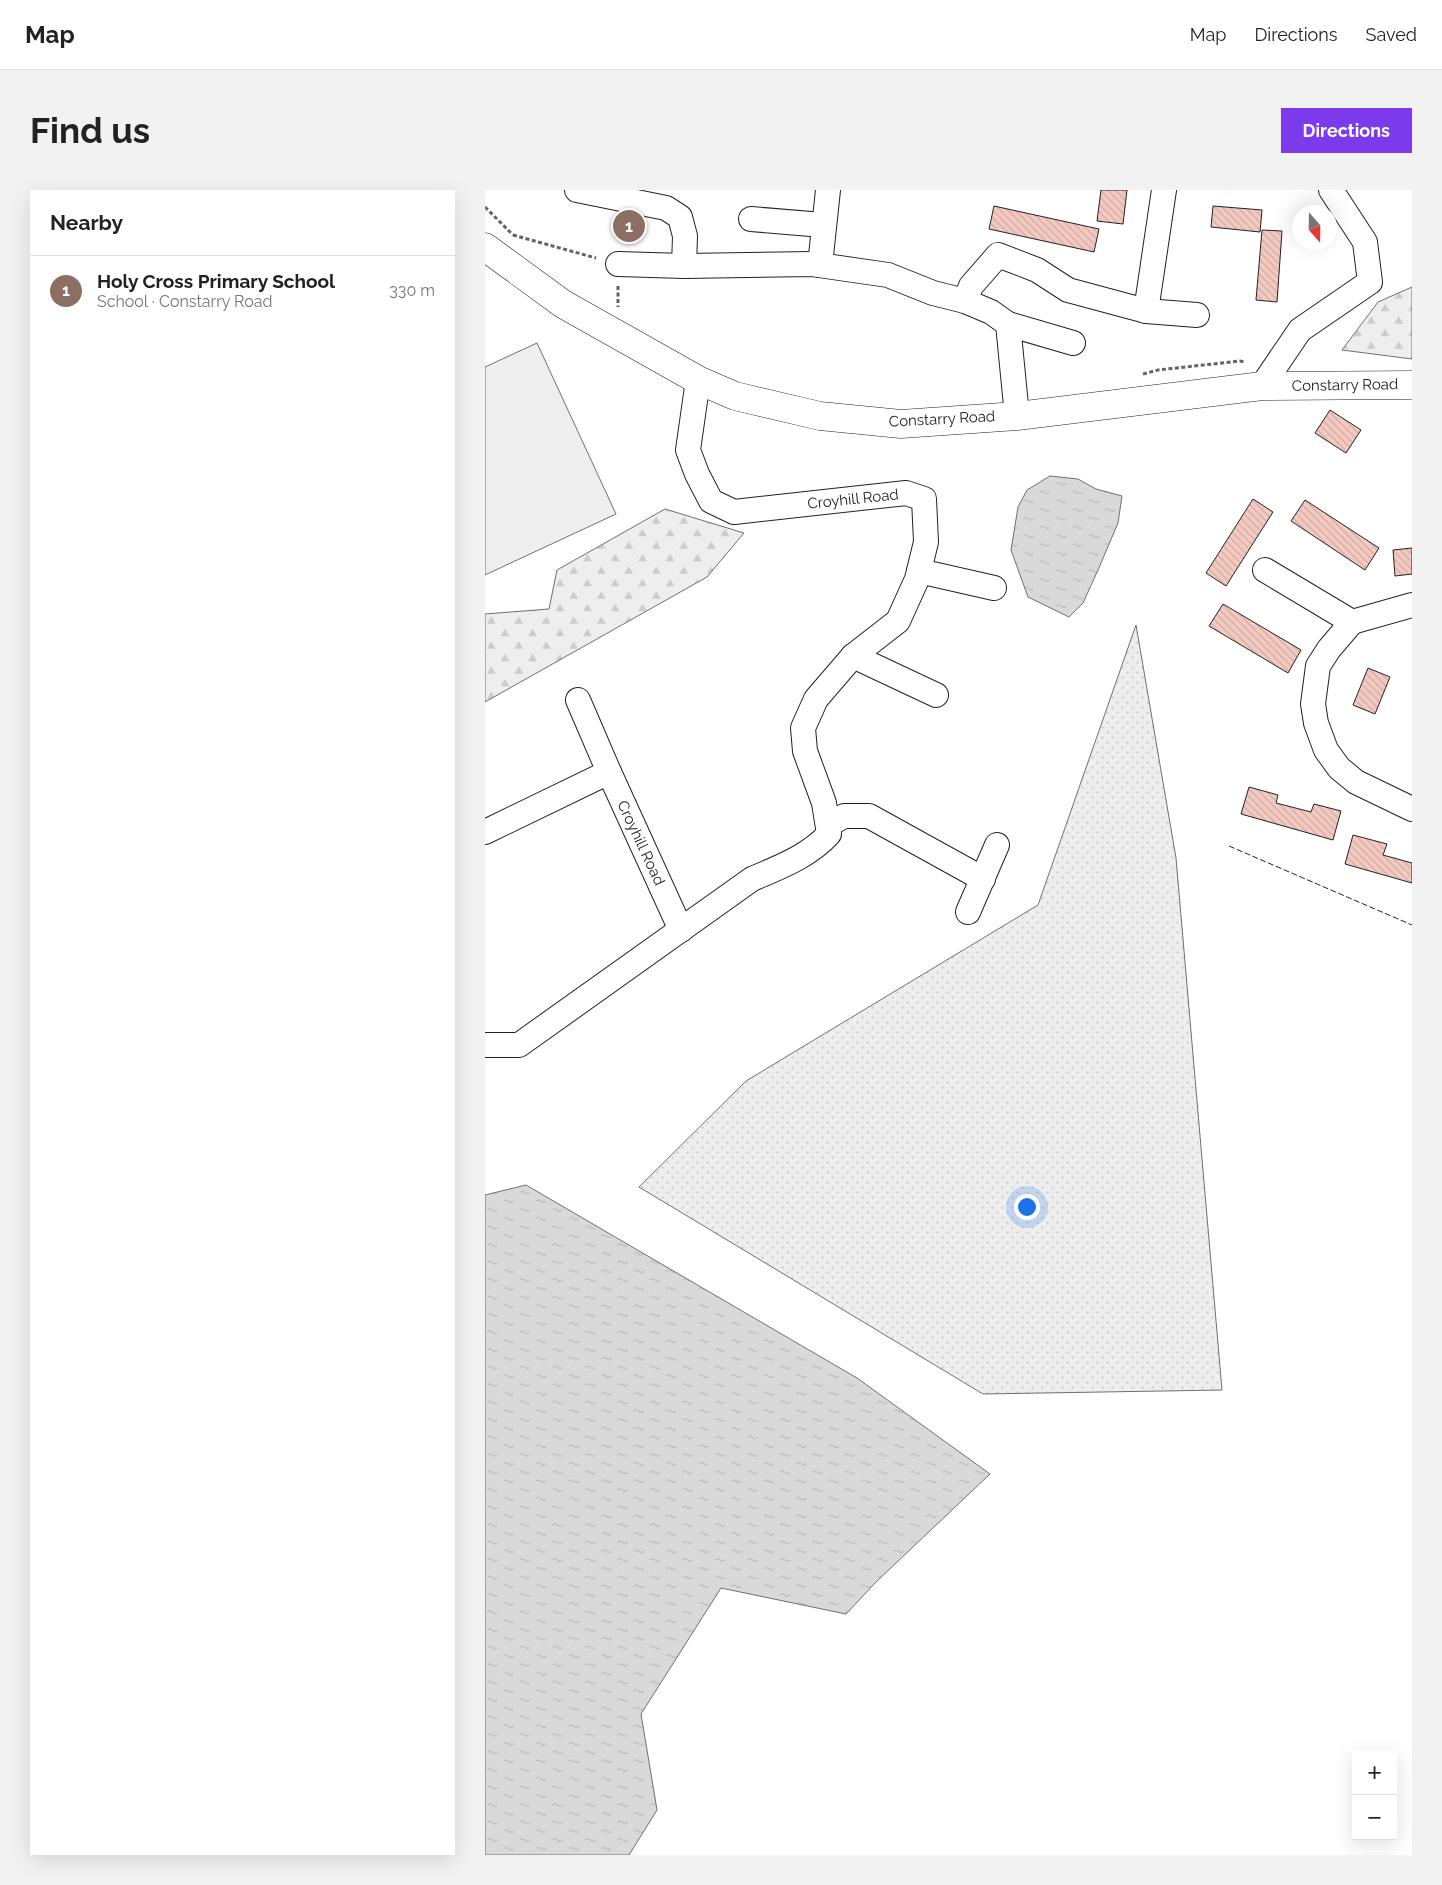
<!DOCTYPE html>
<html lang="en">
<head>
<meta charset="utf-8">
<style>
  :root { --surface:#fff; --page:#f2f2f2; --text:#222; --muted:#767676; --line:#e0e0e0; --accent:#7c3aed }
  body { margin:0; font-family:Raleway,sans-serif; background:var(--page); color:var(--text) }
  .controls { position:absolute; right:15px; bottom:15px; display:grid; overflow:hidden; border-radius:0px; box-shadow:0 5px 20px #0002 }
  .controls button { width:45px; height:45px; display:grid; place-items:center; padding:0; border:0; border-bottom:1px solid var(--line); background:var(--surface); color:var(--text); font:25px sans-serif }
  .compass { position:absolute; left:807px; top:15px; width:45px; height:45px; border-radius:50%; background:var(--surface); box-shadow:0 5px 20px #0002; rotate:160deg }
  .you { position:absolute; left:541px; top:1016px; width:18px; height:18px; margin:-12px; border:4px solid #fff; border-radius:50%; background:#1a73e8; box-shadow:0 0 0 8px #1a73e833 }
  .badge { display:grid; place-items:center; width:32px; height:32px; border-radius:50%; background:var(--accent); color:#fff; font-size:16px; font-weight:700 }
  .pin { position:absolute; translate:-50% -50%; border:2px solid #fff; box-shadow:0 1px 5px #0006 }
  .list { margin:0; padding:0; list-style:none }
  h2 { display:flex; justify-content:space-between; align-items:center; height:65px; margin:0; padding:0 20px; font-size:21px }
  h2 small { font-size:16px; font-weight:400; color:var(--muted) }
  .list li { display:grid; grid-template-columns:32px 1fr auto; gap:15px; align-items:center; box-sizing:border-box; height:70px; padding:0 20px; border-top:1px solid var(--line) }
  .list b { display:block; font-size:19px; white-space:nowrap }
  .list p { margin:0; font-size:16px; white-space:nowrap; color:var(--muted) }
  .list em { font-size:16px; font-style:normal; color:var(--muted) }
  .map { position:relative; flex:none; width:927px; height:1665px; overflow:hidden; border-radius:0px }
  header { display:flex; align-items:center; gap:30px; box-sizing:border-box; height:70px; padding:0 25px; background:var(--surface); border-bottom:1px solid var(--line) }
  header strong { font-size:24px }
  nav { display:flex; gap:28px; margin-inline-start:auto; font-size:18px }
  .intro { display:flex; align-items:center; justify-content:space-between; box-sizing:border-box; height:120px; padding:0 30px }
  h1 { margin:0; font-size:35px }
  .button { padding:12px 22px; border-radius:0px; background:var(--accent); color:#fff; font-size:18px; font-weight:700 }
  main { display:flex; gap:30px; padding:0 30px }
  aside { flex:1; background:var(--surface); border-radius:0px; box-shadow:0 5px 20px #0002 }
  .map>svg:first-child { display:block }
</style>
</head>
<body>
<header>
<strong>Map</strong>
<nav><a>Map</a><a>Directions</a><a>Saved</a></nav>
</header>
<div class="intro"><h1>Find us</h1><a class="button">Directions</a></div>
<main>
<aside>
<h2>Nearby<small></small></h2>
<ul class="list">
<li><span class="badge" style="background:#8d6e63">1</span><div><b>Holy Cross Primary School</b><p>School · Constarry Road</p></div><em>330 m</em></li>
</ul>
</aside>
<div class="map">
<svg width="927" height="1665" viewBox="0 0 927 1665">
  <defs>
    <pattern id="grass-dots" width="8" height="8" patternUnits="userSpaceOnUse" patternTransform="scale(1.25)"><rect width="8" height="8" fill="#eee"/><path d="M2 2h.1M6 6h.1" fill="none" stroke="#ccc" stroke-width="1.8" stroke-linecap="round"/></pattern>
    <pattern id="forest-firs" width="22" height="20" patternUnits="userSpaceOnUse" patternTransform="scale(1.25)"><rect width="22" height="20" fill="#eee"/><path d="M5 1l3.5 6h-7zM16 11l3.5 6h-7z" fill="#ccc"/></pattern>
    <pattern id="water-ripples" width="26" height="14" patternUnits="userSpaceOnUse" patternTransform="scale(1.25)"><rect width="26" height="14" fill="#d9d9d9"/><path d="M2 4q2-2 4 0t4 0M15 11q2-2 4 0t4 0" fill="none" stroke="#bababa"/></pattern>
    <pattern id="building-back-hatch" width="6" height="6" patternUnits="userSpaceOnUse" patternTransform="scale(1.25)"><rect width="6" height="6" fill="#f3c9c0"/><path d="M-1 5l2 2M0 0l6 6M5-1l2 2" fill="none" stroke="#d0aca5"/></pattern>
  </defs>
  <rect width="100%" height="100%" fill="#fff"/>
  <polygon fill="url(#grass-dots)" stroke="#6f6f6f" points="651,435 691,668 737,1200 498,1204 154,997 261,891 553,715"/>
  <g fill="url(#forest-firs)" stroke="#6f6f6f">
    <polygon points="927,97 927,169 857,160 893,112"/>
    <polygon points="180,319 259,343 222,387 0,512 0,424 64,419 72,380"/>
  </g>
  <polygon fill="#eee" stroke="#6f6f6f" points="52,153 131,324 0,385 0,177"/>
  <g fill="url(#water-ripples)" stroke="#6f6f6f">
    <polygon points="565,286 593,289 611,299 637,306 633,333 613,380 598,413 584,427 543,407 526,360 533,317 542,300"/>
    <polygon points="41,995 372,1188 505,1284 391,1392 361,1424 236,1398 156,1524 172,1620 144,1665 0,1665 0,1005"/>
  </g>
  <g fill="url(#building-back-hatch)" stroke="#222">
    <polygon points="616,0 642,0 638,34 612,31"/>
    <polygon points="509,16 614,39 609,62 504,39"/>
    <polygon points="728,16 777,20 775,42 726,37"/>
    <polygon points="777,40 797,41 792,112 771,110"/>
    <polygon points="845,220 876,240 861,263 830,243"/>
    <polygon points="768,309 788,322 741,396 721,383"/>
    <polygon points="820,310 894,358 880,380 806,331"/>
    <polygon points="927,358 927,384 910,386 908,360"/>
    <polygon points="738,414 816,460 803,483 724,436"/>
    <polygon points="883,478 905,487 890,524 868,515"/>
    <polygon points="764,597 793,605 791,613 826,622 829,614 856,621 848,650 756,624"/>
    <polygon points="868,645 902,654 898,665 927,673 927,693 860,674"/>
  </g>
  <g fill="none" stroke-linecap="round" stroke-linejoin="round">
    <defs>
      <g id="minor">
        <polyline points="92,0 181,18 195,27 200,46 199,76"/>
        <polyline points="266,29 338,35"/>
        <polyline points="133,74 199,76 327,74 403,85 448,103 480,111 506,122 523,134 532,226"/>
        <polyline points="335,75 343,0"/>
        <polyline points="480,111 486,96 513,65 552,80 583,100 661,121 712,125"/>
        <polyline points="661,121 679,0"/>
        <polyline points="523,134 588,153"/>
        <polyline points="777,196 815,140 885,92 880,52 846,0"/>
        <polyline points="780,380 867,432"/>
        <polyline points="434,381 509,398"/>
        <polyline points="867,432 844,459 833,476 828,514 831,533 841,560 854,578 871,592 927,619"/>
        <polyline points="867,432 927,415"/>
        <polyline points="368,466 451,505"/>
        <polyline points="93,510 124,582"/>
        <polyline points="343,635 359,626 384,626 498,689"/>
        <polyline points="0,642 124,582 196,740"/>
        <polyline points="483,722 512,655"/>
        <path d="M0 855H34L267 689C295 677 324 666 344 644L339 613 320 561 318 538 331 509 368 466 413 431 432 389 441 352 439 309 421 303 249 322 226 311 212 284 203 260 213 190"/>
      </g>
      <polyline id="major" points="0,57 78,114 213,190 250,206 335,226 416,234 532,226 777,196 927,195"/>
    </defs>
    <use href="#minor" stroke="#222" stroke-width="26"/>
    <use href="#major" stroke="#222" stroke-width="29"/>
    <g stroke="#646464" stroke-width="3" stroke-dasharray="4 2.5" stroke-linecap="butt">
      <polyline points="0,17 28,45"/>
      <polyline points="28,45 111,68"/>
      <polyline points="133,96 133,117"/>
      <polyline points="658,184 673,180 755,171 760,172"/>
    </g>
    <use href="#minor" stroke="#fff" stroke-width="24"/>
    <use href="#major" stroke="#fff" stroke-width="28"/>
    <polyline stroke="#222" stroke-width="1" stroke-dasharray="6 2.5" stroke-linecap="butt" points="744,656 927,735"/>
  </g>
  <g text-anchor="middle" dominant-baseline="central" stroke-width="4" stroke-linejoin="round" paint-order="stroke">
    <g font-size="15" fill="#222" stroke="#fff">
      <text transform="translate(860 195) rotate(-1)">Constarry Road</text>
      <text transform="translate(457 229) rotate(-3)">Constarry Road</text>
      <text transform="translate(368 309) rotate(-6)">Croyhill Road</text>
      <text transform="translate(156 653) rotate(65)">Croyhill Road</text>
    </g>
  </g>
</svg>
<div class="controls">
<button>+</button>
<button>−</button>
</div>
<svg class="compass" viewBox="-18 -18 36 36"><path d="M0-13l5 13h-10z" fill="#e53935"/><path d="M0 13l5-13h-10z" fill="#767676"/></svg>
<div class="you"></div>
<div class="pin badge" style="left:144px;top:36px;background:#8d6e63">1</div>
</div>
</main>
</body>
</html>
